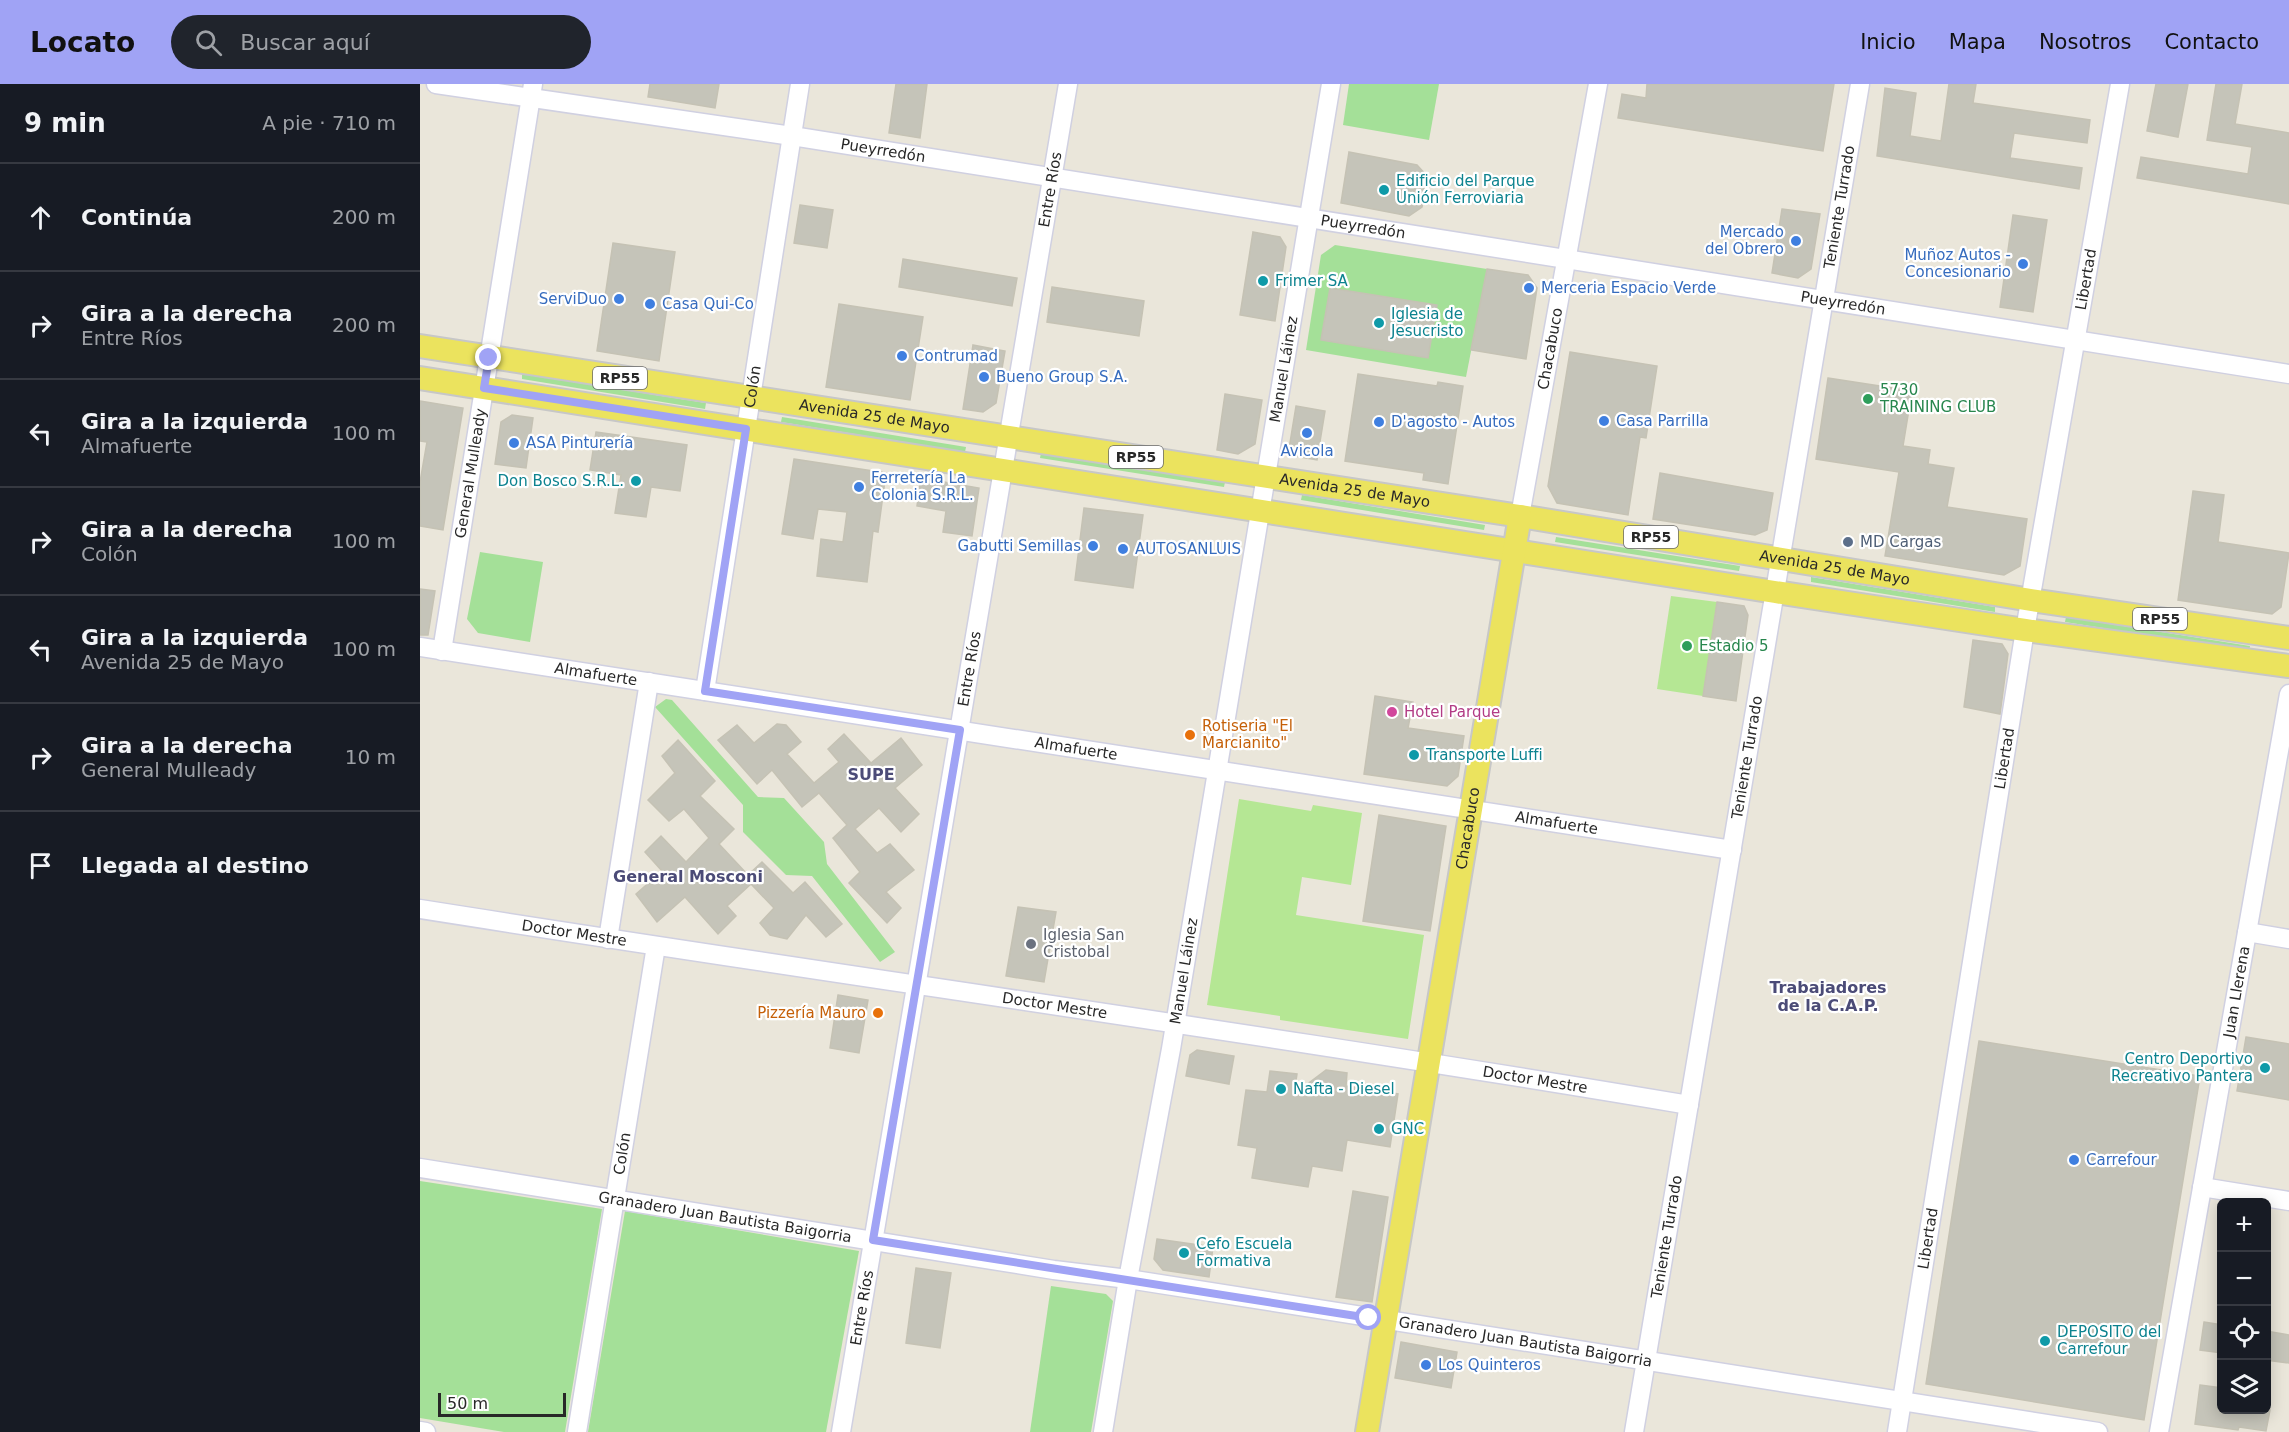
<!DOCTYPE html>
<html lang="es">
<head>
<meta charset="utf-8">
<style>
  :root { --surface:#171b24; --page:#20242c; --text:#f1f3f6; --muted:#9ea1a6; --line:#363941; --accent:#a0a3f5 }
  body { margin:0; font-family:"DejaVu Sans",sans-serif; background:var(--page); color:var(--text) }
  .controls { position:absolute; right:18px; bottom:18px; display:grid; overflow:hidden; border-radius:9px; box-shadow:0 3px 15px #0003 }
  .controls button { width:54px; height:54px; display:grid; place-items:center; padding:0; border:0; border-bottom:2px solid var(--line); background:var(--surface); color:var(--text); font:30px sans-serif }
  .scale { position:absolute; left:18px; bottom:15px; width:128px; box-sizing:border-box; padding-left:6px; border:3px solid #282828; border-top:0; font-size:16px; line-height:21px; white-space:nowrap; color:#282828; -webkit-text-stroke:4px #fff; paint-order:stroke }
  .stop { position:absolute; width:18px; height:18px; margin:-14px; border:4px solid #a0a3f5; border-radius:50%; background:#fff }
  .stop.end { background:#a0a3f5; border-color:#fff; box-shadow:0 2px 6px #0008 }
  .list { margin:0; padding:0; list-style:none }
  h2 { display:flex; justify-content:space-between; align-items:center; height:78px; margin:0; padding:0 24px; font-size:26px }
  h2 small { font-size:20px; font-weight:400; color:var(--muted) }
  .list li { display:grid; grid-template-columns:39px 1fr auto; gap:18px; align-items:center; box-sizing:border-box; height:108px; padding:0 24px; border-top:2px solid var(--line) }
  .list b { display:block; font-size:22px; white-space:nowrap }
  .list p { margin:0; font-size:20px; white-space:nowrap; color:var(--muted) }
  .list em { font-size:20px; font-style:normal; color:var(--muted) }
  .icon { flex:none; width:33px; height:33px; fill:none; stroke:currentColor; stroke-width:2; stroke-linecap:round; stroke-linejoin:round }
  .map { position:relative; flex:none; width:1869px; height:1348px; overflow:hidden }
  header { display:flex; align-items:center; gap:36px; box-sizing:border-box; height:84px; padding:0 30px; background:var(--accent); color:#111 }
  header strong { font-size:28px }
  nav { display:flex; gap:33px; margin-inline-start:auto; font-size:21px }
  .search { width:420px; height:54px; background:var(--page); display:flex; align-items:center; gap:15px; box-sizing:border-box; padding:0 21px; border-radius:33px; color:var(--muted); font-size:22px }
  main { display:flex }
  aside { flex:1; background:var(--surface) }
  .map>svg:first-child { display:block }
</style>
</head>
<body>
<header>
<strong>Locato</strong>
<div class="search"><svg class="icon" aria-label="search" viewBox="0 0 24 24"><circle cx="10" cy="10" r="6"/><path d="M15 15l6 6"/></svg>Buscar aquí</div>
<nav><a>Inicio</a><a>Mapa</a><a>Nosotros</a><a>Contacto</a></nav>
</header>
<main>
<aside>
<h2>9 min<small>A pie · 710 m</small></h2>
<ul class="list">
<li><svg class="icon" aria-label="ahead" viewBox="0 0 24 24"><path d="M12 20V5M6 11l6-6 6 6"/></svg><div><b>Continúa</b></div><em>200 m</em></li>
<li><svg class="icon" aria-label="right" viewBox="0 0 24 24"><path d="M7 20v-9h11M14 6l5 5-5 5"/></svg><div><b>Gira a la derecha</b><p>Entre Ríos</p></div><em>200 m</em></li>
<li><svg class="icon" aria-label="left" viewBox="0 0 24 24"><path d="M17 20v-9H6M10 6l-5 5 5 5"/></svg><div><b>Gira a la izquierda</b><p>Almafuerte</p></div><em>100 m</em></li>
<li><svg class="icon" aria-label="right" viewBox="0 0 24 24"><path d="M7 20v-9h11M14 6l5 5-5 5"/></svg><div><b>Gira a la derecha</b><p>Colón</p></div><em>100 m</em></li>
<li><svg class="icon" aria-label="left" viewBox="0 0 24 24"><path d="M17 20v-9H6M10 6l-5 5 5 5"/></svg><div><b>Gira a la izquierda</b><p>Avenida 25 de Mayo</p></div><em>100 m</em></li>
<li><svg class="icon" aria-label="right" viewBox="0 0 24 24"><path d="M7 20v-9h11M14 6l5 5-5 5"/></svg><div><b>Gira a la derecha</b><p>General Mulleady</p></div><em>10 m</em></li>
<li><svg class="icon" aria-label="arrive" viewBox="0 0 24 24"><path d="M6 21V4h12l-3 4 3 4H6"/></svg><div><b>Llegada al destino</b></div></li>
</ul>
</aside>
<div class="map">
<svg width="1869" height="1348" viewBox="0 0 1869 1348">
  <rect width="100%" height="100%" fill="#eae6da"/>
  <g fill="#a4e098">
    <polygon points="929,0 1019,0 1009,56 923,41"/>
    <polygon points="915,161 1067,185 1046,293 886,266 901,171"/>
    <polygon points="102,290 286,319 285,325 102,295"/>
    <polygon points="362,333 546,363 545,368 361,338"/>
    <polygon points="621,369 805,398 804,403 620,374"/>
    <polygon points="882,411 1065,441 1064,446 881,416"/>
    <polygon points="1136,453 1320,482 1319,487 1135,458"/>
    <polygon points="60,468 123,478 110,558 58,549 47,535"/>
    <polygon points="1391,493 1575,523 1575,528 1391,498"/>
    <polygon points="1646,533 1830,562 1829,567 1645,538"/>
    <polygon points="246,615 252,616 338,713 364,714 404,758 407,780 475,868 460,878 392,792 366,791 323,748 323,721 235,623"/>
    <polygon points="0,1097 182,1125 145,1348 84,1348 0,1334"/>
    <polygon points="205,1127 439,1167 406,1348 168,1348"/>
    <polygon points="631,1202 686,1210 693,1217 671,1348 610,1348"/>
  </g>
  <g fill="#b5e794">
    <polygon points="1251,512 1297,518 1283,612 1237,605"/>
    <polygon points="819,715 891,727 893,721 942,729 931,801 882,793 876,831 1004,851 988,955 860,936 860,932 787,921"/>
  </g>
  <g fill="#c5c4b9" stroke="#c5c2b4" stroke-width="1.5">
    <polygon points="230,0 299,0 295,24 228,13"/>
    <polygon points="476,0 507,0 500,54 469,49"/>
    <polygon points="1227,0 1414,0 1403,67 1198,34 1202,10 1226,14"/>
    <polygon points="1529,0 1556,0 1553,19 1670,36 1667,59 1594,49 1590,74 1662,84 1659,105 1457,72 1465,4 1496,9 1490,52 1521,57"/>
    <polygon points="1736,0 1768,0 1758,53 1727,47"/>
    <polygon points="1796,0 1822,0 1815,40 1869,49 1869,120 1717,94 1721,73 1828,90 1832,63 1787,56"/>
    <polygon points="929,68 997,81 1007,92 1002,123 989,132 921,119"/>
    <polygon points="380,121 413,126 407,164 374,159"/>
    <polygon points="1362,125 1400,130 1391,185 1378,194 1352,189"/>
    <polygon points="1593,131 1627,136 1613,228 1580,223"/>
    <polygon points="833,148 860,153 866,163 855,237 820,231"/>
    <polygon points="193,159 255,168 239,277 177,267"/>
    <polygon points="483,175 597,194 592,222 479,203"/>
    <polygon points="1067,185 1108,191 1117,204 1106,275 1051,266"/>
    <polygon points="632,203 724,217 719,252 627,238"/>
    <polygon points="910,204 1017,221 1008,274 901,256"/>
    <polygon points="419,220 503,233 490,316 406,303"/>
    <polygon points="553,261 585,267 576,319 563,328 543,325"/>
    <polygon points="1150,268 1237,282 1226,354 1220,353 1208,431 1137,419 1128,402"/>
    <polygon points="938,290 1017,302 1018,298 1043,302 1028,400 1003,396 1004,389 925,377"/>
    <polygon points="1408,294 1492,307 1483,362 1510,366 1508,380 1534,384 1527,423 1607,435 1600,482 1584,491 1465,472 1479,388 1396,375"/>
    <polygon points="805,310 842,316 835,360 818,370 797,366"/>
    <polygon points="0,317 43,324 23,446 0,442 0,398 7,358 0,357"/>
    <polygon points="876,322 905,327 897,376 868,371"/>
    <polygon points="92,331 113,334 106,384 75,380 81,338"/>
    <polygon points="176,348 267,361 260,407 231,403 226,433 195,429 201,391 170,386"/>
    <polygon points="374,375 466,389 458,448 453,447 447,498 397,492 401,455 423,458 427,428 398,425 393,455 362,450"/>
    <polygon points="1240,389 1353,409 1347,446 1335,451 1233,435"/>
    <polygon points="501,394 559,404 552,452 523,448 526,427 497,422"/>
    <polygon points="1773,407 1804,411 1798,458 1869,469 1861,523 1852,530 1758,516"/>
    <polygon points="664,424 723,431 713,504 655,496"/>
    <polygon points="0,505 15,507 8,551 0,551"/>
    <polygon points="1297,518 1324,522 1328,531 1316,617 1283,612"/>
    <polygon points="1553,556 1582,560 1588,570 1580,630 1544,623"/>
    <polygon points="955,612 993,618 988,644 1044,652 1038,692 1027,702 944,690"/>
    <polygon points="357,640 366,641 381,658 367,670 394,699 419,678 408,665 424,650 451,679 481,654 502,681 475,704 499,730 481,748 459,724 435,745 457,769 470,760 494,786 466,808 481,824 467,839 429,799 440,788 413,754 427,741 399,709 382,723 352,686 337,700 298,656 317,641 334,659"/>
    <polygon points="258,656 295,697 280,712 314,745 299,760 328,791 342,778 373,809 385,798 422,840 406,853 386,831 367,855 350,851 340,839 354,824 331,800 307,822 316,832 298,850 265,813 237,838 216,810 242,787 225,768 241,752 266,778 289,754 264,725 249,737 228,716 255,689 242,672"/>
    <polygon points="959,731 1026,742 1010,847 943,837"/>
    <polygon points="598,823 636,828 624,898 586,892"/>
    <polygon points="418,911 448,916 439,969 410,964"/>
    <polygon points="1826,953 1869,960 1869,1016 1817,1007"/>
    <polygon points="1559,957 1780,992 1724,1336 1506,1300"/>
    <polygon points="777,966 814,972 809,1000 766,992 770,971"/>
    <polygon points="906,986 927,989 926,1002 978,1010 970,1063 927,1056 922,1087 892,1082 888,1103 832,1094 837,1064 818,1061 826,1006 847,1008 850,987 877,990 874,1010"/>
    <polygon points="933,1107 968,1113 952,1218 916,1213"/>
    <polygon points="737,1155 793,1163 789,1193 743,1186 734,1175"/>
    <polygon points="496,1184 531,1189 520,1264 486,1259"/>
    <polygon points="1784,1238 1802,1241 1802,1269 1780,1266"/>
    <polygon points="1846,1247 1869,1251 1869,1279 1846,1276"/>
    <polygon points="981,1258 1037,1268 1031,1304 975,1294"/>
    <polygon points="1780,1301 1802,1304 1802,1326 1850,1326 1846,1347 1819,1343 1818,1346 1775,1340"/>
  </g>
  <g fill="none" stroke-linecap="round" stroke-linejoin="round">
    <defs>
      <g id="minor">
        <path id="s1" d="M16 0 372 52 1869 290"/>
        <path id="s2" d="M1100 432 1178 0"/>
        <path id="s3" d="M0 563 1312 766"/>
        <path id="s4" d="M22 567 113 0"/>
        <path id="s5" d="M285 607 380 0"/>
        <path id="s6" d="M0 825C423 892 847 950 1269 1021"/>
        <polyline points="1827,848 1869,855"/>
        <polyline points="188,855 229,598"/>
        <path id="s7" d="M0 1084 634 1186 708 1195 1678 1348"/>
        <polyline points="1782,1103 1869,1117"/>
        <polyline points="0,1347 6,1348"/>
        <path id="s8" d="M157 1348 236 862"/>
        <path id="s9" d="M421 1348 648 0"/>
        <path id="s10" d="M683 1348 708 1195 751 965 911 0"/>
        <path id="s11" d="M1214 1348 1440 0"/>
        <path id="s12" d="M1477 1348 1605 546 1700 0"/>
        <path id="s13" d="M1739 1348 1869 610"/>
      </g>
      <g id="major">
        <path id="s14" d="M0 262 1100 432 1611 516 1869 554"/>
        <polyline points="0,294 1355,508 1605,546 1869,582"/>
        <path id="s15" d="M947 1348 1100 432"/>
      </g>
    </defs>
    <use href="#minor" stroke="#d0d0e1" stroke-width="21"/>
    <use href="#major" stroke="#c7c7c7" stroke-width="26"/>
    <use href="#minor" stroke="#fff" stroke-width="18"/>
    <use href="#major" stroke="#ebe35e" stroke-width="22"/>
  </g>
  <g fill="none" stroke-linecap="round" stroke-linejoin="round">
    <polyline stroke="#a0a3f5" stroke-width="8" points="69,274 64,304 326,345 285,607 540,646 453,1156 949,1234"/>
  </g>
  <g fill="#0f9aa8" stroke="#fff" stroke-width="2">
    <circle cx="964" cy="106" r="6"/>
    <circle cx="843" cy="197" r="6"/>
    <circle cx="959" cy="239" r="6"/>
    <circle cx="216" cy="397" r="6"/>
    <circle cx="994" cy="671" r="6"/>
    <circle cx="1845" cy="984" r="6"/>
    <circle cx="861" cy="1005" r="6"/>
    <circle cx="959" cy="1045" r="6"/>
    <circle cx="764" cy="1169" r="6"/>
    <circle cx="1625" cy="1257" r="6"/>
  </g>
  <g fill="#3f7fe0" stroke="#fff" stroke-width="2">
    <circle cx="1376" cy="157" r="6"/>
    <circle cx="1603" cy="180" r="6"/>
    <circle cx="1109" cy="204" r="6"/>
    <circle cx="199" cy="215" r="6"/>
    <circle cx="230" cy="220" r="6"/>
    <circle cx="482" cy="272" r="6"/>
    <circle cx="564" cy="293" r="6"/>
    <circle cx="1184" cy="337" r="6"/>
    <circle cx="959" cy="338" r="6"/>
    <circle cx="887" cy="349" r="6"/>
    <circle cx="94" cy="359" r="6"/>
    <circle cx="439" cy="403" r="6"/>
    <circle cx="673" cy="462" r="6"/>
    <circle cx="703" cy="465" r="6"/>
    <circle cx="1654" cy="1076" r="6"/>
    <circle cx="1006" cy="1281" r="6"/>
  </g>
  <g fill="#2e9e5b" stroke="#fff" stroke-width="2">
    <circle cx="1448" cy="315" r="6"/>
    <circle cx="1267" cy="562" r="6"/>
  </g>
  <circle fill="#5c6f8a" stroke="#fff" stroke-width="2" cx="1428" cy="458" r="6"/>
  <circle fill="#d1479c" stroke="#fff" stroke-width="2" cx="972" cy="628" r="6"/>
  <g fill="#e8710a" stroke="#fff" stroke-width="2">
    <circle cx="770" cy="651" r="6"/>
    <circle cx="458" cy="929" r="6"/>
  </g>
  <circle fill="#6b7280" stroke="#fff" stroke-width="2" cx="611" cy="860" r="6"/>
  <g text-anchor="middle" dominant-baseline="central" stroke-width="4.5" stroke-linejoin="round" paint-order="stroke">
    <g fill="#fff" stroke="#686868" stroke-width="1.5">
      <rect x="173" y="283" width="54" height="22" rx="4.5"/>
      <rect x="689" y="362" width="54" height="22" rx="4.5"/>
      <rect x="1204" y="442" width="54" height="22" rx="4.5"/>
      <rect x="1713" y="524" width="54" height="22" rx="4.5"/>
    </g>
    <g font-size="14" font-weight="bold" fill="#282828">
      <text x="200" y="294">RP55</text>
      <text x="716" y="373">RP55</text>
      <text x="1231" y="453">RP55</text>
      <text x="1740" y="535">RP55</text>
    </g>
    <g font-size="15" fill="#282828" stroke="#fff">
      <text stroke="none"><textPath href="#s1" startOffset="452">Pueyrredón</textPath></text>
      <text stroke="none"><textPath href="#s9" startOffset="1260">Entre Ríos</textPath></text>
      <text stroke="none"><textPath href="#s11" startOffset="1242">Teniente Turrado</textPath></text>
      <text stroke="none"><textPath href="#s1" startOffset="938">Pueyrredón</textPath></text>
      <text stroke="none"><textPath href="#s12" startOffset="1168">Libertad</textPath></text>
      <text stroke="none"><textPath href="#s1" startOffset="1424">Pueyrredón</textPath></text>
      <text stroke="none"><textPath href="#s2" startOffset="170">Chacabuco</textPath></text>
      <text stroke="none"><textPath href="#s10" startOffset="1078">Manuel Láinez</textPath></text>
      <text stroke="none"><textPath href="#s5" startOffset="308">Colón</textPath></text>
      <text stroke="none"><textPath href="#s14" startOffset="460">Avenida 25 de Mayo</textPath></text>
      <text stroke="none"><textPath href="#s4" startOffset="180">General Mulleady</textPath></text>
      <text stroke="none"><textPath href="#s14" startOffset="946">Avenida 25 de Mayo</textPath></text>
      <text stroke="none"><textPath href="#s14" startOffset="1432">Avenida 25 de Mayo</textPath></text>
      <text stroke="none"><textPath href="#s9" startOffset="774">Entre Ríos</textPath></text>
      <text stroke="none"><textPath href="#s3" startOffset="178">Almafuerte</textPath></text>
      <text stroke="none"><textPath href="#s3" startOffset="664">Almafuerte</textPath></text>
      <text stroke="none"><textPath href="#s12" startOffset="682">Libertad</textPath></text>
      <text stroke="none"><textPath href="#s11" startOffset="684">Teniente Turrado</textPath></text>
      <text stroke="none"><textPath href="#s3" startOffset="1150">Almafuerte</textPath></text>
      <text stroke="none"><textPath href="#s15" startOffset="612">Chacabuco</textPath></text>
      <text stroke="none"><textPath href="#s6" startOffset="156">Doctor Mestre</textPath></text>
      <text stroke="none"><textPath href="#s10" startOffset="468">Manuel Láinez</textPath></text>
      <text stroke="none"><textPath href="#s13" startOffset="447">Juan Llerena</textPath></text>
      <text stroke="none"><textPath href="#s6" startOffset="642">Doctor Mestre</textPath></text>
      <text stroke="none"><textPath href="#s6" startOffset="1128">Doctor Mestre</textPath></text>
      <text stroke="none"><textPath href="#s8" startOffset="282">Colón</textPath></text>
      <text stroke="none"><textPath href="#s7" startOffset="309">Granadero Juan Bautista Baigorria</textPath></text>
      <text stroke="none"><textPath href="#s11" startOffset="198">Teniente Turrado</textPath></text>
      <text stroke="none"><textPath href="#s12" startOffset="196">Libertad</textPath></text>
      <text stroke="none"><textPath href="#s9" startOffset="126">Entre Ríos</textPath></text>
      <text stroke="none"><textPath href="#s7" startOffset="1119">Granadero Juan Bautista Baigorria</textPath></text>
    </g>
    <g font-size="15" fill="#0d838f" stroke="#fff" text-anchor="start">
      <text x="976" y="97">Edificio del Parque<tspan x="976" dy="17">Unión Ferroviaria</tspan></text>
      <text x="855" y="197">Frimer SA</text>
      <text x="971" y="230">Iglesia de<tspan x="971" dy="17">Jesucristo</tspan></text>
      <text x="204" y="397" text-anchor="end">Don Bosco S.R.L.</text>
      <text x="1006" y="671">Transporte Luffi</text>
      <text x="1833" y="975" text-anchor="end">Centro Deportivo<tspan x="1833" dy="17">Recreativo Pantera</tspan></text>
      <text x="873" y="1005">Nafta - Diesel</text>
      <text x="971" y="1045">GNC</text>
      <text x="776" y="1160">Cefo Escuela<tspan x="776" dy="17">Formativa</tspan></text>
      <text x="1637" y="1248">DEPOSITO del<tspan x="1637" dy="17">Carrefour</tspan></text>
    </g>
    <g font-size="15" fill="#366cbe" stroke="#fff" text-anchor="start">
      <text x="1364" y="148" text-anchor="end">Mercado<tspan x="1364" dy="17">del Obrero</tspan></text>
      <text x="1591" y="171" text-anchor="end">Muñoz Autos -<tspan x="1591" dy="17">Concesionario</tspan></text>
      <text x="1121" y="204">Merceria Espacio Verde</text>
      <text x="187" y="215" text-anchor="end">ServiDuo</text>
      <text x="242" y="220">Casa Qui-Co</text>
      <text x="494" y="272">Contrumad</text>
      <text x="576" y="293">Bueno Group S.A.</text>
      <text x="1196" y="337">Casa Parrilla</text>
      <text x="971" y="338">D'agosto - Autos</text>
      <text x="106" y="359">ASA Pinturería</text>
      <text x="887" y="367" text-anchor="middle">Avicola</text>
      <text x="451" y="394">Ferretería La<tspan x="451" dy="17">Colonia S.R.L.</tspan></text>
      <text x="661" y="462" text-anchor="end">Gabutti Semillas</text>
      <text x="715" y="465">AUTOSANLUIS</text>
      <text x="1666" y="1076">Carrefour</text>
      <text x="1018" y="1281">Los Quinteros</text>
    </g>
    <g font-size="15" fill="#27864d" stroke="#fff" text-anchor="start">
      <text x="1460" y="306">5730<tspan x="1460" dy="17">TRAINING CLUB</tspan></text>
      <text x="1279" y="562">Estadio 5</text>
    </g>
    <g font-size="15" fill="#4e5e75" stroke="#fff" text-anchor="start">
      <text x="1440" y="458">MD Cargas</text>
    </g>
    <g font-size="15" fill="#b23c85" stroke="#fff" text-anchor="start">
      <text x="984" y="628">Hotel Parque</text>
    </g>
    <g font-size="15" fill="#c56008" stroke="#fff" text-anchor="start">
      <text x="782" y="642">Rotiseria "El<tspan x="782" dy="17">Marcianito"</tspan></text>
      <text x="446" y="929" text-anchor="end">Pizzería Mauro</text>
    </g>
    <g font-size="15" fill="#5b616d" stroke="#fff" text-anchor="start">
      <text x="623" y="851">Iglesia San<tspan x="623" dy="17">Cristobal</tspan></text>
    </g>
    <g font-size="16" font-weight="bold" fill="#4b4b77" stroke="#fff">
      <text x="451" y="690">SUPE</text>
      <text x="268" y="792">General Mosconi</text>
      <text x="1408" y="903">Trabajadores<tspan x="1408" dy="18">de la C.A.P.</tspan></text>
    </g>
  </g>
</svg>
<div class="controls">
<button>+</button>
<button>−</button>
<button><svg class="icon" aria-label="locate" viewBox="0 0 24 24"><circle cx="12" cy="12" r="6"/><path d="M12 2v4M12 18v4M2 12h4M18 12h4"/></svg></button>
<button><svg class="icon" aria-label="layers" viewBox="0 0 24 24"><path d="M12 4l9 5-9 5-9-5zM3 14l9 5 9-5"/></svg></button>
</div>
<div class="scale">50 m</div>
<div class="stop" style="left:949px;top:1234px"></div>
<div class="stop end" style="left:69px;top:274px"></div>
</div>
</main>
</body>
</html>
